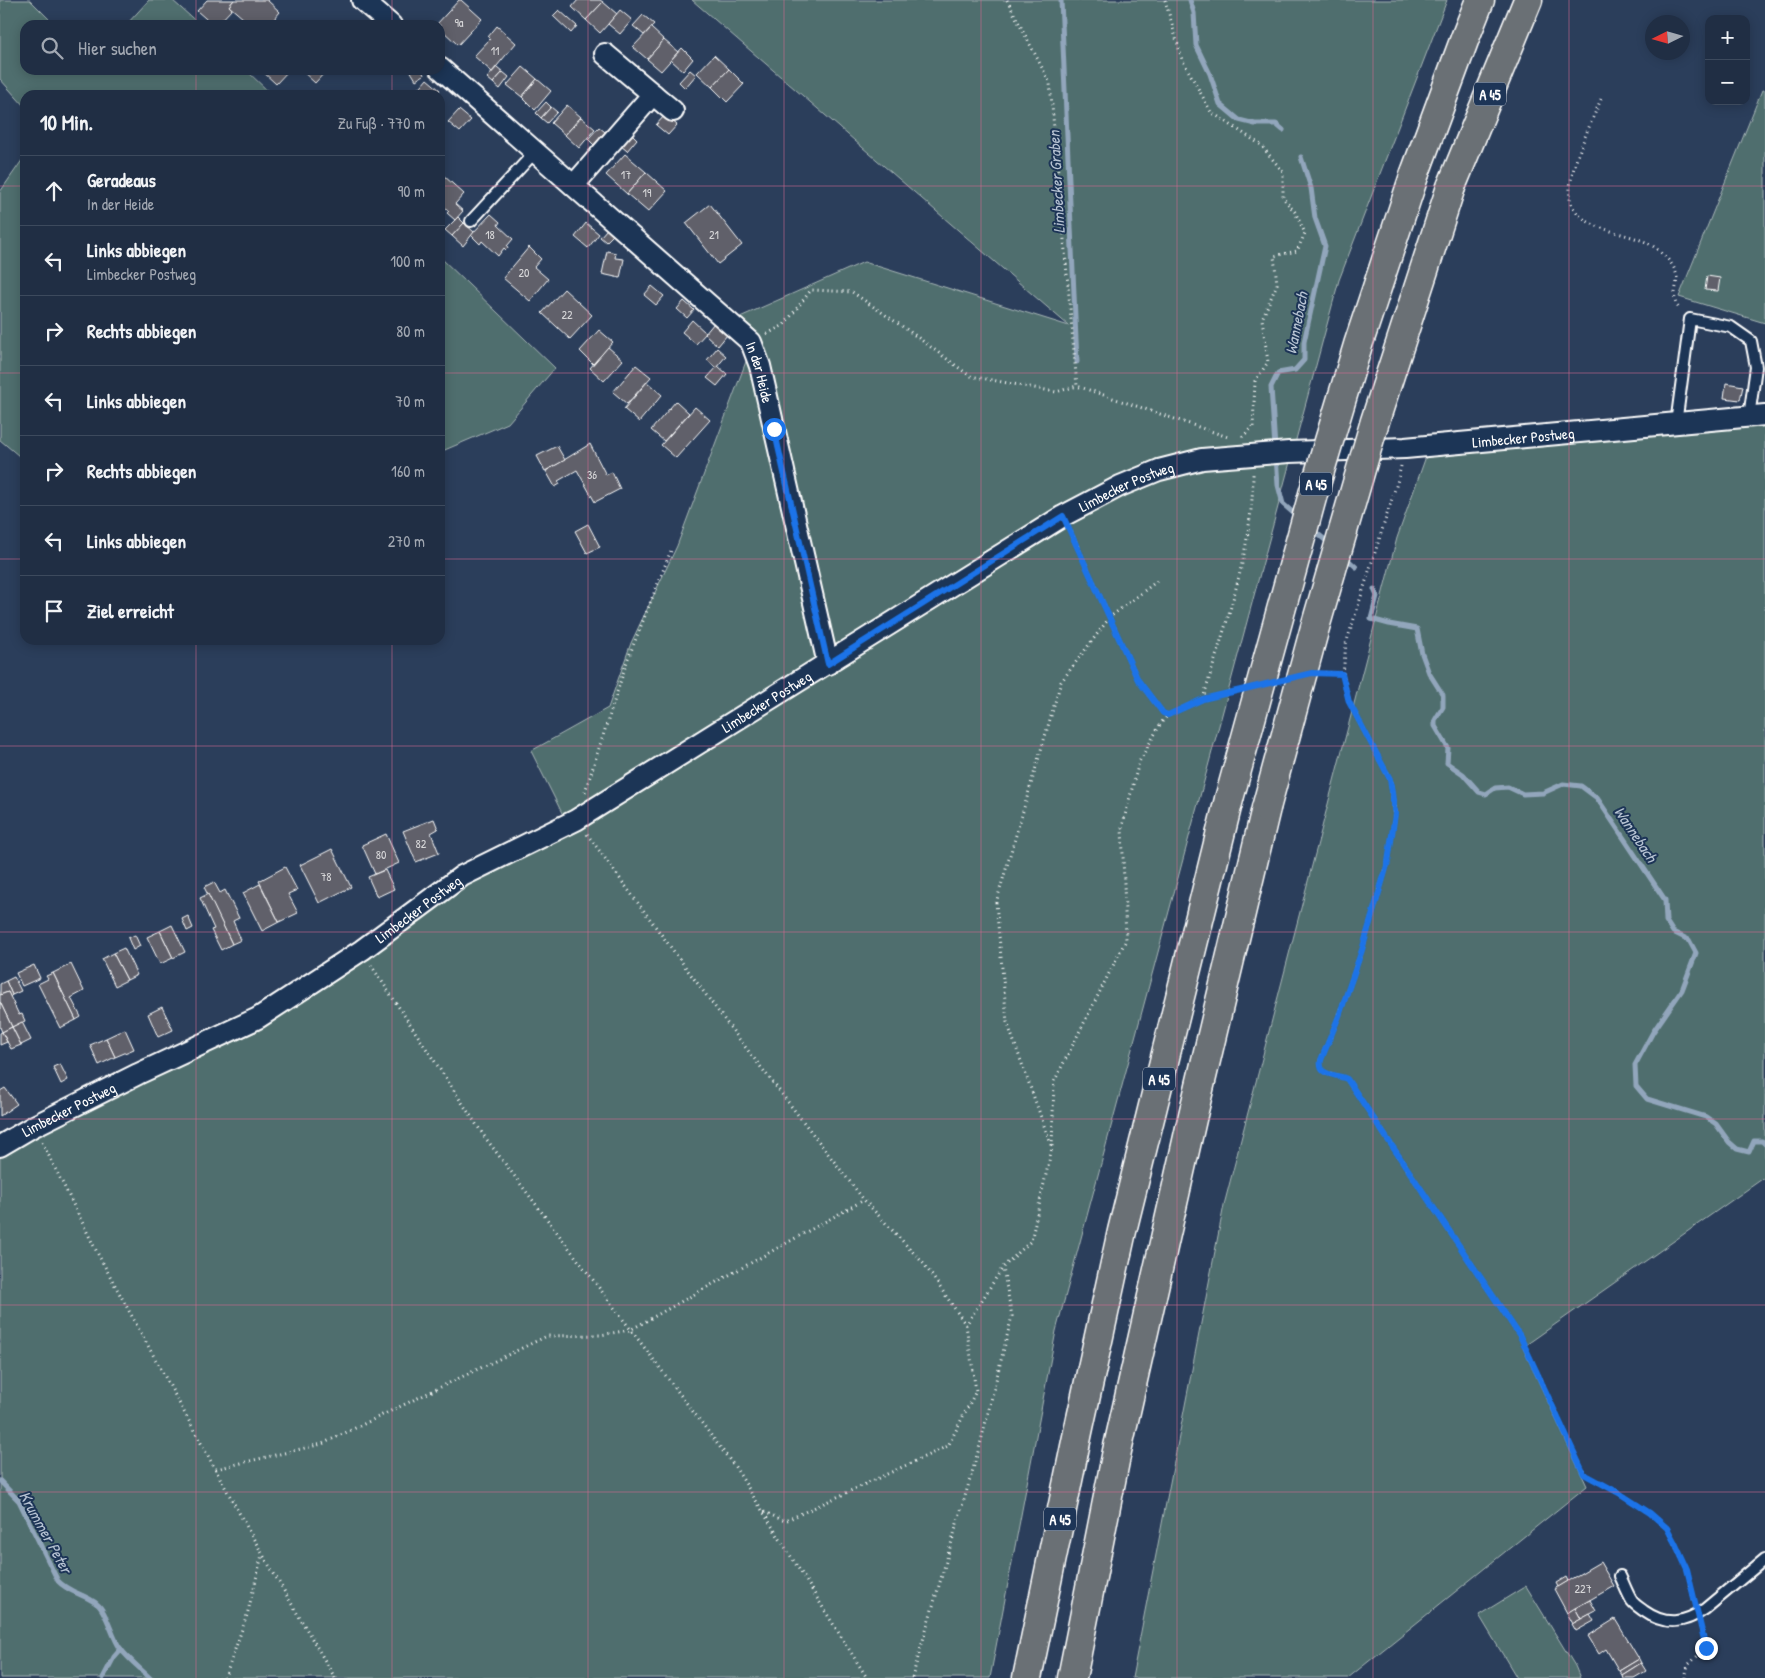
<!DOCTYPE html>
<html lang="de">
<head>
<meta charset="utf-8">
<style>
  :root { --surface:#202e44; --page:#28364b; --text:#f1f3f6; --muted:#a2a8b2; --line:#3d4a5d }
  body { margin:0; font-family:"Patrick Hand",sans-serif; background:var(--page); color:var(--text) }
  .controls { position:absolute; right:15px; top:15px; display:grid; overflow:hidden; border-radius:10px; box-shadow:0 2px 12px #0003 }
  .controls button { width:45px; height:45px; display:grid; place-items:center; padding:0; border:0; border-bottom:1px solid var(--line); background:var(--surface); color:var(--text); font:25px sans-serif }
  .compass { position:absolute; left:1645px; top:15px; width:45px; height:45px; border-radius:50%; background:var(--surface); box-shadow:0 2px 12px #0003; rotate:265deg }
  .stop { position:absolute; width:15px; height:15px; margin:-11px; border:4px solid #1a73e8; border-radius:50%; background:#fff }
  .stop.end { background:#1a73e8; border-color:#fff; box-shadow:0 1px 5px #0008 }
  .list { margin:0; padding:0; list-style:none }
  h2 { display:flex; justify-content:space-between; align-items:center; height:65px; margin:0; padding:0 20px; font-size:21px }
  h2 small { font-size:16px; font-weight:400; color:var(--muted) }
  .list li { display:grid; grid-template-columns:32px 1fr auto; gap:15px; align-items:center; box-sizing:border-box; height:70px; padding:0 20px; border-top:1px solid var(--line) }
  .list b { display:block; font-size:19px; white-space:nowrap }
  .list p { margin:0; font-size:16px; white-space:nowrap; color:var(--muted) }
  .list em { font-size:16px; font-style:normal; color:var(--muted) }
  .icon { flex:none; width:28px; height:28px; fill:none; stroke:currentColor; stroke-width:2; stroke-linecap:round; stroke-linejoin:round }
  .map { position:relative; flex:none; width:1765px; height:1678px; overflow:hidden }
  .search { position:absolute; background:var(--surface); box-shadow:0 2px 12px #0003; left:20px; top:20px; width:425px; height:55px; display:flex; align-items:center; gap:12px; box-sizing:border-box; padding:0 18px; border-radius:15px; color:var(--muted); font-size:19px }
  .panel { position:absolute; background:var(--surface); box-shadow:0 2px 12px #0003; left:20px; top:90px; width:425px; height:555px; border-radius:15px }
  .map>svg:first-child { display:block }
</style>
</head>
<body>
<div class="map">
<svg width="1765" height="1678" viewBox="0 0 1765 1678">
  <rect width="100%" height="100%" fill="#2b3e5b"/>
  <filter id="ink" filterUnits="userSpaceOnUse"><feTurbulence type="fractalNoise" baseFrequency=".02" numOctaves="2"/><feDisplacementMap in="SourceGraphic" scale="10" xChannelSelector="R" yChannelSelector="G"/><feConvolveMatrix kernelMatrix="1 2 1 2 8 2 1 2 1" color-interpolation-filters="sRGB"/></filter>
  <g filter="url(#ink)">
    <g fill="#4f6e6e" stroke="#a7b6b6">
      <polygon points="0,0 30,0 55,25 25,25 25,70 246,70 272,95 25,95 25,107 0,79"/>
      <polygon points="149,0 172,0 200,25 126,25"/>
      <polygon points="692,0 1447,0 1339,280 1056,1331 990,1678 0,1678 0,1151 34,1130 260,1030 367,958 467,884 572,833 531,751 608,708 631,643 677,546 757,332 740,317 864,262 1069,326"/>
      <polygon points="1762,90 1765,91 1765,323 1679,297"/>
      <polygon points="25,156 25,461 0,440 0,192"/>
      <polygon points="440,257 555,368 508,423 440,452"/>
      <polygon points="1765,415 1765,1177 1523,1347 1587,1486 1348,1678 1132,1678 1224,1205 1397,538 1429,448"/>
      <polygon points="1526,1586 1575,1666 1580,1678 1517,1678 1479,1615"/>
    </g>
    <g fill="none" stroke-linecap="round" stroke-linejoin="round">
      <g stroke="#92a6bc" stroke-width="5">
        <polyline points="1061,0 1077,362"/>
        <polyline points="1190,0 1194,13 1196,45 1210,74 1220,104 1239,120 1255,124 1276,124 1283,130"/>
        <polyline points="1275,448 1271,387 1278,373 1295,370 1304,360 1304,342 1325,246 1315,218 1311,188 1301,157"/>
        <polyline points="1276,456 1278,485 1283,504 1298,517"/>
        <polyline points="1312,529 1331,545"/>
        <polyline points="1345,557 1356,567"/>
        <polyline points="1374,589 1377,596 1371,619 1389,624 1417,629 1422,654 1429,673 1443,695 1443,707 1435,720 1435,726 1448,748 1447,763 1463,774 1479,792 1486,794 1495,788 1508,787 1523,794 1543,793 1563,784 1581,786 1597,798 1665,900 1666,921 1673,932 1689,940 1696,953 1682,990 1653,1032 1635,1065 1636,1086 1647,1099 1706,1117 1716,1124 1729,1142 1737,1149 1749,1152 1754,1141 1762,1141 1765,1144"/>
        <path d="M0 1481 19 1501 58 1581C69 1593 85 1594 97 1604 106 1610 112 1637 120 1648 128 1659 141 1669 150 1678"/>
        <polyline points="103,1678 114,1657 121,1649"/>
      </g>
    </g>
    <g fill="#61616b" stroke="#fff">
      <polygon points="207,0 234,0 229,6 232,9 217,25 213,25 197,11"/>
      <polygon points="234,0 267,0 280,12 269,25 251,25 229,6"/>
      <polygon points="459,0 461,0 482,19 458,45 440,28 440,25 436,25"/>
      <polygon points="578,0 600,0 603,2 586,20 572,7"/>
      <polygon points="603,2 617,14 600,33 586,20"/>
      <polygon points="559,10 577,26 571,33 553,16"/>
      <polygon points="620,10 632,20 620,34 608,24"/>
      <polygon points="643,15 654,24 644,35 633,26"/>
      <polygon points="497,26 516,43 492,72 474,56 490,39 488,37"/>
      <polygon points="651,28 664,40 647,59 633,47"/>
      <polygon points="664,40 678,52 661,71 647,59"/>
      <polygon points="682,48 693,59 683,71 671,60"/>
      <polygon points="714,55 729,69 712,87 697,73"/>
      <polygon points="497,67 503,72 493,83 487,78"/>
      <polygon points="523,67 537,79 522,97 507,85"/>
      <polygon points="729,69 744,84 727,102 712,87"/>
      <polygon points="261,70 289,70 276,84"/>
      <polygon points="301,70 327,70 315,83"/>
      <polygon points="410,70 422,70 424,75 416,80"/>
      <polygon points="690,70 696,75 685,88 679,82"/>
      <polygon points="503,72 509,77 500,89 493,83"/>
      <polygon points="427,79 440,90 436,95 422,95 417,91"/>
      <polygon points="537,79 551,91 535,110 522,97"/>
      <polygon points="546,102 551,107 541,118 536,113"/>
      <polygon points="567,105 581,117 565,135 551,123"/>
      <polygon points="551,107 557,112 547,123 541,118"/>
      <polygon points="459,110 471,120 460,132 448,122"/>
      <polygon points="665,115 677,125 668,135 656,125"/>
      <polygon points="581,117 595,129 579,148 565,135"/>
      <polygon points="599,127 605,132 594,145 588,139"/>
      <polygon points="631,133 637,139 627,151 620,145"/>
      <polygon points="625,154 646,172 627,194 606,175"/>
      <polygon points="646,172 667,191 648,212 627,194"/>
      <polygon points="443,175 464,194 455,204 463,211 455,220 447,213 449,211 440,203 440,178"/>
      <polygon points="710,204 742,245 718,264 686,223"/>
      <polygon points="491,214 500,222 498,225 513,239 507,246 508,248 506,250 504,248 498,256 482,241 480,244 471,235"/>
      <polygon points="458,217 464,223 452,236 445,230"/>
      <polygon points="464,223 474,232 463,246 452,236"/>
      <polygon points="586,223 599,234 588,248 575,237"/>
      <polygon points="607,229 613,235 606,242 600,237"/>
      <polygon points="529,247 541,259 534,267 548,279 530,301 503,278"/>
      <polygon points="607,251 616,253 615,258 624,259 620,278 602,274"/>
      <polygon points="1707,276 1720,278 1718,291 1705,290"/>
      <polygon points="652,286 664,296 656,305 644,295"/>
      <polygon points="564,289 592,315 570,339 542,313"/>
      <polygon points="684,301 694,310 687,318 677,309"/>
      <polygon points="692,320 706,333 696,344 682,332"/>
      <polygon points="714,323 727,335 718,346 705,334"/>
      <polygon points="599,330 613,342 593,364 580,351"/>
      <polygon points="608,347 623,360 604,381 590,368"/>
      <polygon points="717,348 726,356 716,368 707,360"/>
      <polygon points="636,365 651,377 627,404 613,392"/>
      <polygon points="718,366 727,374 717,386 707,378"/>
      <polygon points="647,382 662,395 639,422 624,409"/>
      <polygon points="1726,383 1743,386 1740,400 1724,398"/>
      <polygon points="676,401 689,413 664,441 651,430"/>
      <polygon points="695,407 710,420 676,458 661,445"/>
      <polygon points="590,444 606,475 612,472 620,489 595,502 577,470 558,481 560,484 555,487 546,471"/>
      <polygon points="557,446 565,460 545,471 537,456"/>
      <polygon points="588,524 600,547 587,553 575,531"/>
      <polygon points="434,819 438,829 431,833 439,853 416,862 403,831"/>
      <polygon points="386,834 399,863 375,874 362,845"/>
      <polygon points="332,849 351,887 319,903 300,865"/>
      <polygon points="285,867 297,890 288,894 298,913 279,922 259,881"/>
      <polygon points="385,870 394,889 377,897 368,877"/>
      <polygon points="214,882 220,893 225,890 239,918 233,921 241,940 232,944 204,887"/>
      <polygon points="260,884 279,922 262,931 243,893"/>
      <polygon points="208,894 232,944 221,950 211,930 214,929 200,898"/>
      <polygon points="188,916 193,928 187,931 182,919"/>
      <polygon points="172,925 185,952 173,958 160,931"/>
      <polygon points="160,931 173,958 160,964 147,937"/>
      <polygon points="135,935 140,946 133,950 128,938"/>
      <polygon points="124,948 137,975 127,980 113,953"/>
      <polygon points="113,953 127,980 115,986 102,959"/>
      <polygon points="71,964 84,991 71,998 81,1017 76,1020 53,973"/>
      <polygon points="34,965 40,978 22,986 16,973"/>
      <polygon points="53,973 76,1020 60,1028 38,984 48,979 46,976"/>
      <polygon points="14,977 21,991 12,995 6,981"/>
      <polygon points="6,981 12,995 10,997 8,992 0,995 0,984"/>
      <polygon points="8,992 19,1015 22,1014 25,1021 12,1027 0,1002 0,995"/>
      <polygon points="0,1002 12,1027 2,1032 0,1027"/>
      <polygon points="162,1007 173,1030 158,1037 148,1014"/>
      <polygon points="22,1022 31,1040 21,1045 12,1027"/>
      <polygon points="12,1027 21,1045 11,1049 2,1032"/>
      <polygon points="125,1029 134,1049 115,1057 106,1038"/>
      <polygon points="2,1032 7,1042 0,1045 0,1033"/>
      <polygon points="106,1038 115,1057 99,1065 90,1045"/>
      <polygon points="60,1064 68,1080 61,1084 53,1067"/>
      <polygon points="5,1088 17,1104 0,1116 0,1091"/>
      <polygon points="1600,1562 1614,1586 1567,1613 1554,1589"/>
      <polygon points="1566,1577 1568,1581 1558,1587 1556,1583"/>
      <polygon points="1590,1600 1596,1611 1581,1619 1575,1608"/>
      <polygon points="1575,1608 1581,1619 1573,1624 1567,1613"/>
      <polygon points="1590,1614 1594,1621 1576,1631 1572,1624"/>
      <polygon points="1615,1619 1639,1659 1619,1671 1606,1649 1599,1654 1588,1636"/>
      <polygon points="1639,1659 1641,1663 1622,1675 1619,1671"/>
      <polygon points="1641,1663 1646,1671 1634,1678 1623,1678 1622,1675"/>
    </g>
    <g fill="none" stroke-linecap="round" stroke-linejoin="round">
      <defs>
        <g id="lane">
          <polyline points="471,221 535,152"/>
          <polyline points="1676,424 1690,319 1731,327 1751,341 1756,367 1749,417"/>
          <path d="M1620 1576C1624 1584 1627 1593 1632 1601 1635 1605 1640 1608 1644 1611 1665 1626 1684 1624 1705 1609L1765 1559"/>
        </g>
        <g id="street">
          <polyline points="362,0 391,25"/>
          <polyline points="605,54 673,111"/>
          <path id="s1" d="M440 68 751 342 760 366 828 664"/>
          <polyline points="574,185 653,94"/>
          <path id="s2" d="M0 1146 34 1126 138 1074 258 1018 362 950 462 876 576 820 1063 516 1120 486 1159 470 1202 459 1289 452 1405 448 1765 415"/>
        </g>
        <g id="highway">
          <polyline points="1415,173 1465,38 1480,0"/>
          <polyline points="1451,187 1528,0"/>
          <polyline points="1027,1678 1078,1432 1122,1231 1229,799"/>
          <polyline points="1072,1678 1117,1451 1192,1119 1266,808"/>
        </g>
      </defs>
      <use href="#lane" stroke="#fff" stroke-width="14"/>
      <use href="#street" stroke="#fff" stroke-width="24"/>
      <use href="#highway" stroke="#fff" stroke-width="31"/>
      <g stroke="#fff" stroke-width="3" stroke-dasharray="1 4" stroke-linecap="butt">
        <polyline points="1007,0 1050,83 1077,386 1228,437"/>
        <polyline points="1165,0 1182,59 1211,112 1261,145 1283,172 1283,198 1295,212 1305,233 1297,251 1274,256 1277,284 1262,319 1268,362 1255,381 1253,427 1242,437"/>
        <path d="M1601 99C1592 122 1561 183 1572 205 1578 218 1592 225 1605 229 1621 235 1645 238 1658 250 1666 257 1676 266 1677 278 1677 289 1670 301 1681 310"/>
        <polyline points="767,334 784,325 811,290 852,292 909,331 970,376 1056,392 1077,386"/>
        <path d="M1401 466 1397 483 1346 644 1343 674 1349 702 1390 779 1395 814 1388 862 1362 950 1339 1016 1321 1059C1318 1077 1334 1073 1347 1079L1520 1336 1584 1474 1619 1493 1650 1513 1667 1528 1687 1569 1694 1601"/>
        <polyline points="1071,532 1138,680 1163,713 1168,715"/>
        <polyline points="1325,673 1343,674"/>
        <path d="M1203 699C1225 625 1253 550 1253 473"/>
        <polyline points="585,792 627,661 672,548"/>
        <polyline points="587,834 729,1026 864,1200 924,1264 966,1325"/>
        <polyline points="371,965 484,1136 735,1467 867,1678"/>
        <polyline points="42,1142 98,1254 249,1531 335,1678"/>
        <polyline points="1051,1145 1007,1022 996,903 1061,682 1110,617 1157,581"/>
        <polyline points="216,1469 322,1444 547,1336 600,1335 630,1330 864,1200"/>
        <polyline points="764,1512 785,1521 948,1446 976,1391 966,1325 1003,1267 1031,1241 1052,1148 1054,1082 1126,940 1122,827 1139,762 1161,723 1168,715 1203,699 1236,691"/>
        <polyline points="225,1678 247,1615 262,1555"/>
        <polyline points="912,1678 980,1445 1012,1316 1003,1268"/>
        <polyline points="1685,1678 1688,1665 1706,1648 1706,1641 1700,1627"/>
      </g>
      <use href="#lane" stroke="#1d3557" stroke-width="10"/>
      <use href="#street" stroke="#1d3557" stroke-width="20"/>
      <use href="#highway" stroke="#6a7074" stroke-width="28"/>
      <defs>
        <g id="highway-bridge">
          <polyline points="1229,799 1313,494 1358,345 1415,173"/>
          <polyline points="1266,808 1314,631 1375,421 1451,187"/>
        </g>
      </defs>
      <use href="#highway-bridge" stroke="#fff" stroke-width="31" stroke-linecap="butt"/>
      <use href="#highway-bridge" stroke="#6a7074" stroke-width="28"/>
    </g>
  </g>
  <g fill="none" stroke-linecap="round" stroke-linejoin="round" filter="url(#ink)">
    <path stroke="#1a73e8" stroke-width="6" d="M774 429 828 664 1063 516 1138 680 1163 713 1168 715 1203 699 1312 673 1342 674 1349 702 1390 779 1395 814 1388 862 1362 950 1339 1016 1321 1060C1318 1077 1334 1073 1347 1079L1520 1336 1584 1474 1619 1493 1650 1513 1667 1528 1676 1545 1687 1569 1706 1648"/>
  </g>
  <path fill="none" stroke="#d76994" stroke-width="1" stroke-opacity="0.55" d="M196 0V25M392 0V25M588 0V1678M784 0V1678M981 0V1678M1177 0V1678M1373 0V1678M1569 0V1678M196 70V95M392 70V95M0 186H25M440 186H1765M0 373H25M440 373H1765M0 559H25M440 559H1765M196 640V1678M392 640V1678M0 746H1765M0 932H1765M0 1119H1765M0 1305H1765M0 1492H1765"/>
  <g text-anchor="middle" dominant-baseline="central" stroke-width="4" stroke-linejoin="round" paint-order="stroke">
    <g font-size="12" fill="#d8d8da">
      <text x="459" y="22">9a</text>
      <text x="495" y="50">11</text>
      <text x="626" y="174">17</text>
      <text x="647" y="192">19</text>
      <text x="490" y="234">18</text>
      <text x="714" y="234">21</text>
      <text x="524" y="272">20</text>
      <text x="567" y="314">22</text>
      <text x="592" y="474">36</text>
      <text x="421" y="843">82</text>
      <text x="381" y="854">80</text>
      <text x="326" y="876">78</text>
      <text x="1583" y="1588">227</text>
    </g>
    <g fill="#1d3557" stroke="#bbc2cd" stroke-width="1">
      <rect x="1474" y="82.5" width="32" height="23" rx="4"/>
      <rect x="1300" y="472.5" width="32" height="23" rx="4"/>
      <rect x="1143" y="1067.5" width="32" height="23" rx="4"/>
      <rect x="1044" y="1507.5" width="32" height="23" rx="4"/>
    </g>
    <g font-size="14" font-weight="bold" fill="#fff">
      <text x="1490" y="94">A 45</text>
      <text x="1316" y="484">A 45</text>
      <text x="1159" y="1079">A 45</text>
      <text x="1060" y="1519">A 45</text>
    </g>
    <g font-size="15" fill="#fff" stroke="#1d3557">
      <text stroke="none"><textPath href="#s1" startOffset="446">In der Heide</textPath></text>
      <text stroke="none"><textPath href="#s2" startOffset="1711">Limbecker Postweg</textPath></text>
      <text stroke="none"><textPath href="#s2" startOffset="1308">Limbecker Postweg</textPath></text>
      <text stroke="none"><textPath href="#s2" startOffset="888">Limbecker Postweg</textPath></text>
      <text stroke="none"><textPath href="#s2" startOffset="482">Limbecker Postweg</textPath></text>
      <text stroke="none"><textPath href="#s2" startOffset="78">Limbecker Postweg</textPath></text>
    </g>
    <g font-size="16" font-style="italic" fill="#b7c3d3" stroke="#1d3557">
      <text transform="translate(1056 182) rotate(-93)">Limbecker Graben</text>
      <text transform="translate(1296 323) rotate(-79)">Wannebach</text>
      <text transform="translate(1636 834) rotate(56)">Wannebach</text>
      <text transform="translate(46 1532) rotate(61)">Krummer Peter</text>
    </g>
  </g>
</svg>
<div class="controls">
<button>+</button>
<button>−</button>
</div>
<svg class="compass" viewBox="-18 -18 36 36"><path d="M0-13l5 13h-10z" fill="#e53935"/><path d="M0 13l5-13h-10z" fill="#a2a8b2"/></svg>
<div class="stop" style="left:774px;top:429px"></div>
<div class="stop end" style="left:1706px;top:1648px"></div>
<div class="search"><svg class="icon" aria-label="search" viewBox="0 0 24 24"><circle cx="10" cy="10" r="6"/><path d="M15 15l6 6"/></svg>Hier suchen</div>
<section class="panel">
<h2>10 Min.<small>Zu Fuß · 770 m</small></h2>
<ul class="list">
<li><svg class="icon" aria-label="ahead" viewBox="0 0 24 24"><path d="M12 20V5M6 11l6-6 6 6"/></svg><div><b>Geradeaus</b><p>In der Heide</p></div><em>90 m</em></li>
<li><svg class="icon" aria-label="left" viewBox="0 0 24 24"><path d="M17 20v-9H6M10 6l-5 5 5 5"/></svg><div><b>Links abbiegen</b><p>Limbecker Postweg</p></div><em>100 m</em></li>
<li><svg class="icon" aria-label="right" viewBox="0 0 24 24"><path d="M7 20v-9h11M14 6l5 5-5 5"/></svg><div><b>Rechts abbiegen</b></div><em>80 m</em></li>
<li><svg class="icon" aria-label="left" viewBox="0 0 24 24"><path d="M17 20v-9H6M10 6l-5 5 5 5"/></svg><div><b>Links abbiegen</b></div><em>70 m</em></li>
<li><svg class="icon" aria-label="right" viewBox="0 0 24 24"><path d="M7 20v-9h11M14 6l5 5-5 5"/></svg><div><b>Rechts abbiegen</b></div><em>160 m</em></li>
<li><svg class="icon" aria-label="left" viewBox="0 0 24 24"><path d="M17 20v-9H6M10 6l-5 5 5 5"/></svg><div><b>Links abbiegen</b></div><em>270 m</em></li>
<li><svg class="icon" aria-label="arrive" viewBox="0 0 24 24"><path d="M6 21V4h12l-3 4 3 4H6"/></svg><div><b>Ziel erreicht</b></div></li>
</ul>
</section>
</div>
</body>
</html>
